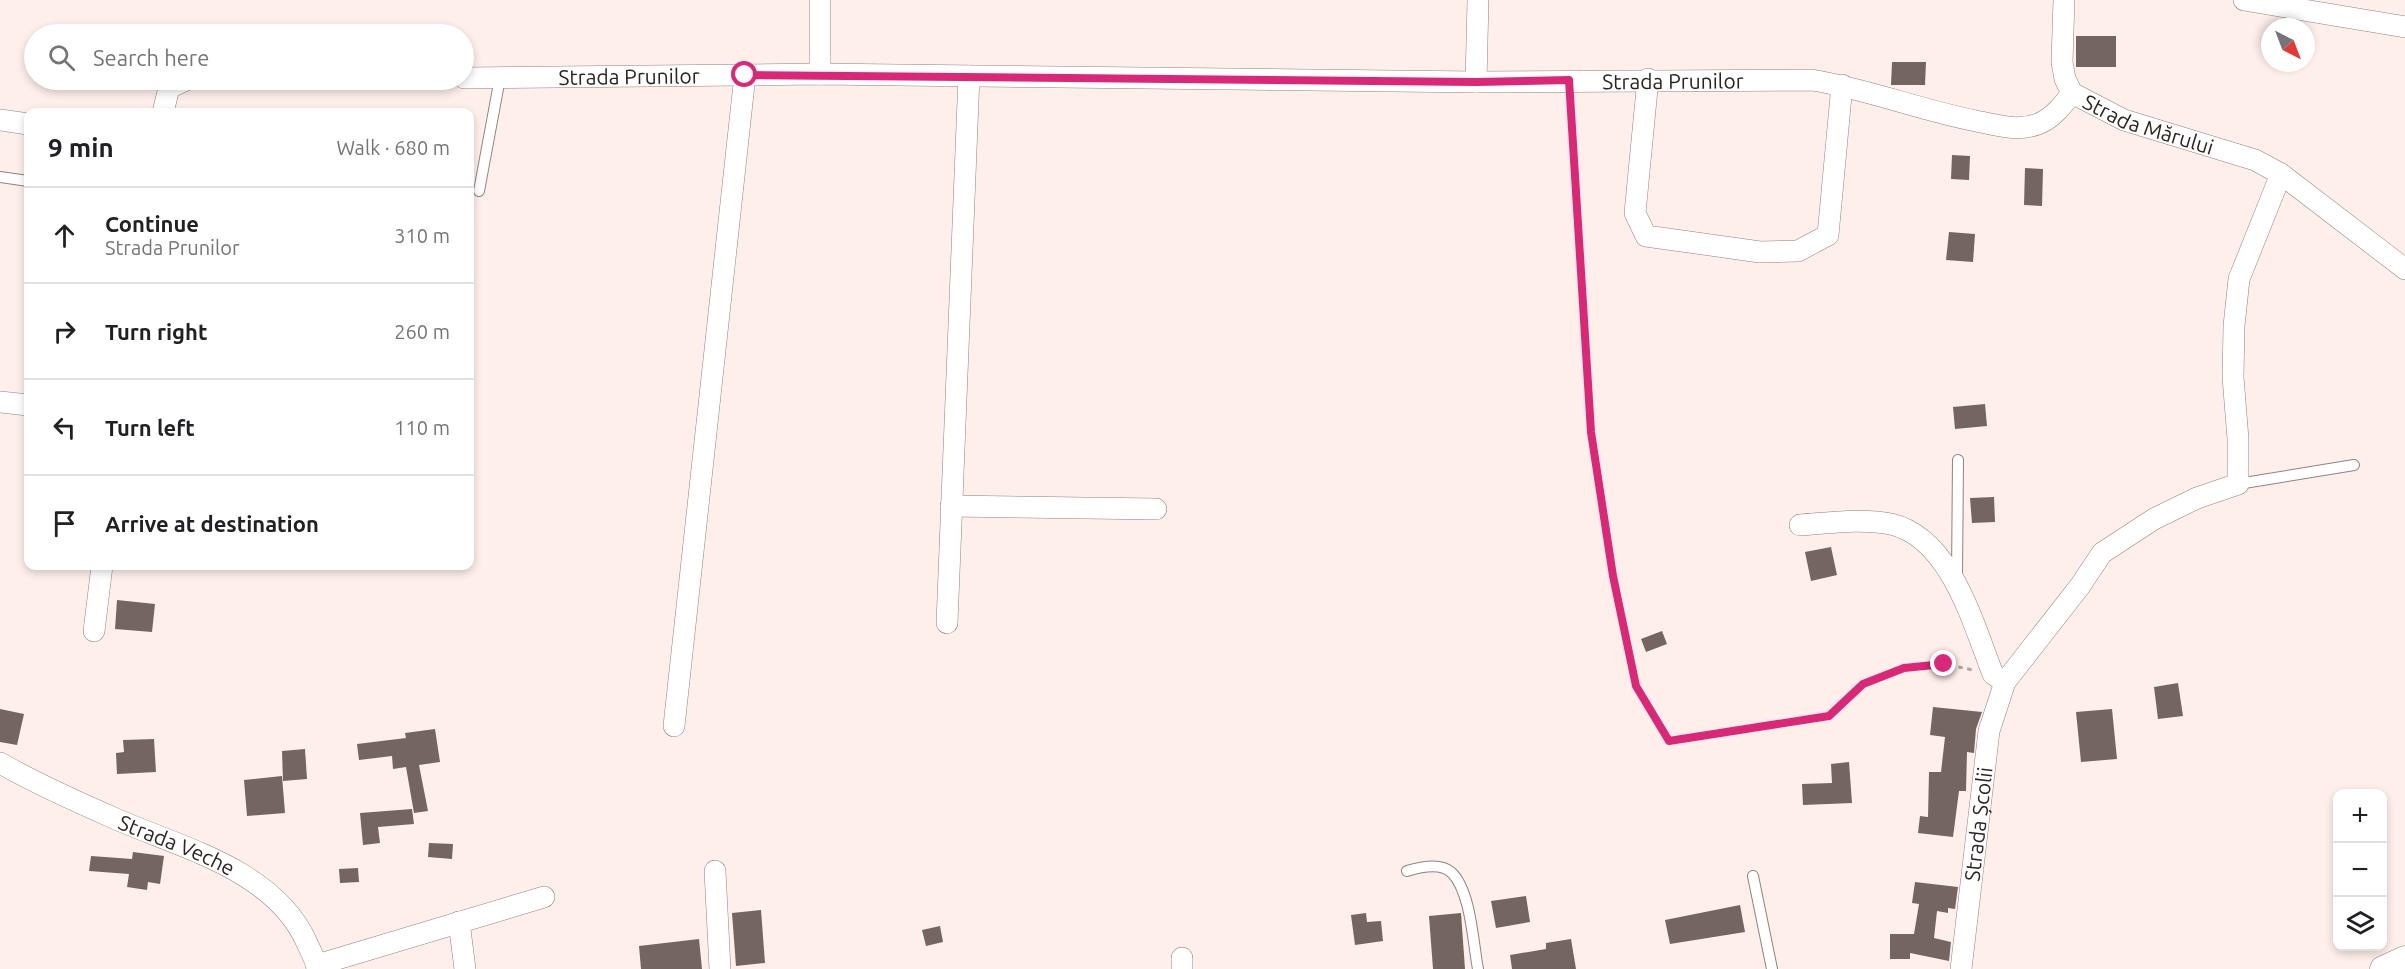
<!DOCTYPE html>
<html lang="en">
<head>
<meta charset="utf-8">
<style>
  :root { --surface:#fff; --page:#f6f6f6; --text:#202124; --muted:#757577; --line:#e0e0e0 }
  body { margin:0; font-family:Ubuntu,sans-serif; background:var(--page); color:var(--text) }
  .controls { position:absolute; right:18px; bottom:18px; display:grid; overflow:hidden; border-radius:12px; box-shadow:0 3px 9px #0003 }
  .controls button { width:54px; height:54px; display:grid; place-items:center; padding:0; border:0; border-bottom:2px solid var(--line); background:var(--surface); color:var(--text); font:30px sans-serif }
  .compass { position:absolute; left:2261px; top:18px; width:54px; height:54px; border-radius:50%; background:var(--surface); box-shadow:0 3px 9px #0003; rotate:138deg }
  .stop { position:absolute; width:18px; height:18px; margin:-14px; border:4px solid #db2777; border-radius:50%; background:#fff }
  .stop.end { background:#db2777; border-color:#fff; box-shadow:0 2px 6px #0008 }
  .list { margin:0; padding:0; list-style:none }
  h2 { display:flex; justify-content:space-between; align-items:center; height:78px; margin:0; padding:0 24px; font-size:26px }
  h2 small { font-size:20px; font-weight:400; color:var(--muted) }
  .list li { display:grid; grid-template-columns:39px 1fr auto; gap:18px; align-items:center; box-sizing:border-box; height:96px; padding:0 24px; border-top:2px solid var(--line) }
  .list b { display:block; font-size:22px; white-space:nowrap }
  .list p { margin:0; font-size:20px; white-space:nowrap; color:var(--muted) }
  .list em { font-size:20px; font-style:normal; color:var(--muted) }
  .icon { flex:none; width:33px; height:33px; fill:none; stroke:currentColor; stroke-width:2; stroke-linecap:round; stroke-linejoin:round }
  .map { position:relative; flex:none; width:2405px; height:969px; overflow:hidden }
  .search { position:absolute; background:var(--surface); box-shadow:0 3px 9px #0003; left:24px; top:24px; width:450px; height:66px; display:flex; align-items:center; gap:15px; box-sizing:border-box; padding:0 21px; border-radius:33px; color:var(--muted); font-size:22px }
  .panel { position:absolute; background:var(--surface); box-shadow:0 3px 9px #0003; left:24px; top:108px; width:450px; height:462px; border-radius:12px }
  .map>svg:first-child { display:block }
</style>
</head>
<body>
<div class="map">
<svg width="2405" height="969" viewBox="0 0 2405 969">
  <rect width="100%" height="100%" fill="#feefeb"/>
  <g fill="#756560">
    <rect x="2076" y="36" width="40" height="31"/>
    <polygon points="1892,62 1926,62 1925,85 1891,85"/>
    <polygon points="1952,155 1970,156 1969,180 1951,179"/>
    <polygon points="2025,168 2043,169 2042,206 2024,205"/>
    <polygon points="1949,232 1975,234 1973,262 1946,260"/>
    <polygon points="1985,404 1987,426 1955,429 1953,407"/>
    <polygon points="1994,497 1995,522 1972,523 1970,498"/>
    <polygon points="1831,547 1837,575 1811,581 1805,552"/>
    <polygon points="117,600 155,604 152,632 115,629"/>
    <polygon points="1662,631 1667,644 1646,652 1641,639"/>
    <polygon points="2178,683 2183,716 2158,719 2154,687"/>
    <polygon points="1933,707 1982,712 1976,729 1974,753 1967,752 1966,791 1959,791 1953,837 1918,833 1920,816 1928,817 1929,772 1941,772 1945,737 1930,735"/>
    <polygon points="0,709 24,714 17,745 0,742"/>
    <polygon points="2112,709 2117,759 2081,762 2076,712"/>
    <polygon points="435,729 440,762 419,765 428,811 414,813 406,767 393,769 392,756 359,760 357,744 406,738 405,733"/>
    <polygon points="154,739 156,772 117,774 116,753 124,752 123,740"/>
    <polygon points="305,749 307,779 283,781 282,751"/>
    <polygon points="1849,762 1852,803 1803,805 1802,784 1832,783 1831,764"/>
    <polygon points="282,776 285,813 247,816 244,780"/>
    <polygon points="412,809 414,824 378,827 380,843 363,845 360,813"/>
    <polygon points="429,843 453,844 452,859 428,857"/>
    <polygon points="133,852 164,856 160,884 148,882 147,890 127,887 129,874 89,871 91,856 132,859"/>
    <polygon points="358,868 359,882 340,883 339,869"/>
    <polygon points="1915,882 1958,887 1955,909 1948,908 1948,913 1937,911 1934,938 1951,942 1949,961 1910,953 1910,959 1890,959 1890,934 1914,934 1919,904 1912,903"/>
    <polygon points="1526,896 1530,922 1496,928 1491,901"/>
    <polygon points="1740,905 1745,932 1670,944 1665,920"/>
    <polygon points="761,910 765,963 736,966 732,913"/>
    <polygon points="1366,913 1367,922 1381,921 1383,941 1355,945 1351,915"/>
    <polygon points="1461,913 1465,969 1433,969 1429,916"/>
    <polygon points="940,926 943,942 926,946 922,930"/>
    <polygon points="699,939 702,969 641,969 639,946"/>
    <polygon points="1571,939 1576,969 1512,969 1510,955 1546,949 1546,943"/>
  </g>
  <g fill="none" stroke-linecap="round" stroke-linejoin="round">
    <defs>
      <g id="service">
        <polyline points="0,177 28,181"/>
        <polyline points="479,191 500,78"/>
        <polyline points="2238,484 2354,465"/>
        <polyline points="1957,578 1958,460"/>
        <path d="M1407 871C1420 867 1441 862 1452 873 1471 892 1473 943 1478 969"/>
        <polyline points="1753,876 1772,969"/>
      </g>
      <g id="minor">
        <path id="s1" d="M2064 0 2062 62 2065 79 2072 93 2124 120 2255 160 2281 174 2405 269"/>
        <polyline points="2244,0 2405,27"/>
        <polyline points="820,74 820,0"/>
        <path id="s2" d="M464 78 820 74 1476 82 1812 80C1867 89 1920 110 1976 121 1997 125 2017 132 2038 124 2052 119 2063 105 2072 93"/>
        <polyline points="1648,79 1635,213 1646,236 1760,252 1798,251 1828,235 1842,85"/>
        <polyline points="1476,82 1478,0"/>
        <polyline points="163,112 169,88 186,80"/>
        <polyline points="0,120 28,124"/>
        <polyline points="0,402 28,405"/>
        <polyline points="951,506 1156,509"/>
        <path d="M1800 525C1829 523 1862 518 1891 524 1951 538 1973 624 1993 674L2005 682"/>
        <polyline points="947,623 969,76"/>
        <polyline points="94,631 102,566"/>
        <polyline points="674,726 745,75"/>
        <path id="s3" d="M0 763C37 784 77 802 116 819 182 848 275 870 307 943 311 952 316 960 317 969"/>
        <polyline points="715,871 720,969"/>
        <polyline points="459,922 465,969"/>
        <polyline points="1182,958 1182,969"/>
        <polyline points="317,965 544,897"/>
        <path id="s4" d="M1961 969 1989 731 2005 682 2080 586 2102 553 2154 519 2197 498 2238 484V439L2233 377 2234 326 2239 279 2281 174"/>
      </g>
      <polyline id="tertiary" points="2383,969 2405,959"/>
    </defs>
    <use href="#service" stroke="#92827d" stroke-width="12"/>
    <use href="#minor" stroke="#92827d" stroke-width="22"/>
    <use href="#tertiary" stroke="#92827d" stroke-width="27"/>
    <polyline stroke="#b1a5a2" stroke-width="3" stroke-dasharray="4.5 4.5" stroke-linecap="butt" points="1571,99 1591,432 1613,576 1636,686 1669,741 1829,716 1863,685 1904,668 1944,664 1973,670"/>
    <use href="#service" stroke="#fff" stroke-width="10"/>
    <use href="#minor" stroke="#fff" stroke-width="21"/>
    <use href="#tertiary" stroke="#fff" stroke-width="26"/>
  </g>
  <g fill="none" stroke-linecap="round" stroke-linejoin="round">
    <polyline stroke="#db2777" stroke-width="8" points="745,75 1476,82 1569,80 1591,432 1613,576 1636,686 1669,741 1829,716 1863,684 1904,668 1944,664"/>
  </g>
  <g text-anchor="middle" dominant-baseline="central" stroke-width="6" stroke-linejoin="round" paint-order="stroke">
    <g font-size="21" fill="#2b2422" stroke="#fff">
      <text stroke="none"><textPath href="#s2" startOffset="165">Strada Prunilor</textPath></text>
      <text stroke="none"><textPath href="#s2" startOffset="1209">Strada Prunilor</textPath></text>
      <text stroke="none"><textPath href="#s1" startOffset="178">Strada Mărului</textPath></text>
      <text stroke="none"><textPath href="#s4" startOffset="146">Strada Școlii</textPath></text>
      <text stroke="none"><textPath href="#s3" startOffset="195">Strada Veche</textPath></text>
    </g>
  </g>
</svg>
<div class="controls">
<button>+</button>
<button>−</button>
<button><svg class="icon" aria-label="layers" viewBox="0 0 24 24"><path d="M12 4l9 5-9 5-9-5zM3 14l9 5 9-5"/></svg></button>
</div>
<svg class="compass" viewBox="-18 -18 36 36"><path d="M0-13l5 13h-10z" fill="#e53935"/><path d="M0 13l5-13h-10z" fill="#757577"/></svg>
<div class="stop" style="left:745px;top:75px"></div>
<div class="stop end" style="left:1944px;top:664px"></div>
<div class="search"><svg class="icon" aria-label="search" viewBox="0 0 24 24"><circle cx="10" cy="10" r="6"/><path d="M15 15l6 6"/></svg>Search here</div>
<section class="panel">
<h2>9 min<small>Walk · 680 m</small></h2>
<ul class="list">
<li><svg class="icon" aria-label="ahead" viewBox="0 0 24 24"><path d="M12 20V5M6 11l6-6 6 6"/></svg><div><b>Continue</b><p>Strada Prunilor</p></div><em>310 m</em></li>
<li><svg class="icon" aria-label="right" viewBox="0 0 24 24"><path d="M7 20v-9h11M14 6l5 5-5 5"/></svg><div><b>Turn right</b></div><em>260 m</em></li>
<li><svg class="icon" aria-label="left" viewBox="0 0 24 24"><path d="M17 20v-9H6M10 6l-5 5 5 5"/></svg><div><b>Turn left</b></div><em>110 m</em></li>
<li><svg class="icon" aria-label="arrive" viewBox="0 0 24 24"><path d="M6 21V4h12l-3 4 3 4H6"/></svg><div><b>Arrive at destination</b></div></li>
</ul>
</section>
</div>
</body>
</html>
